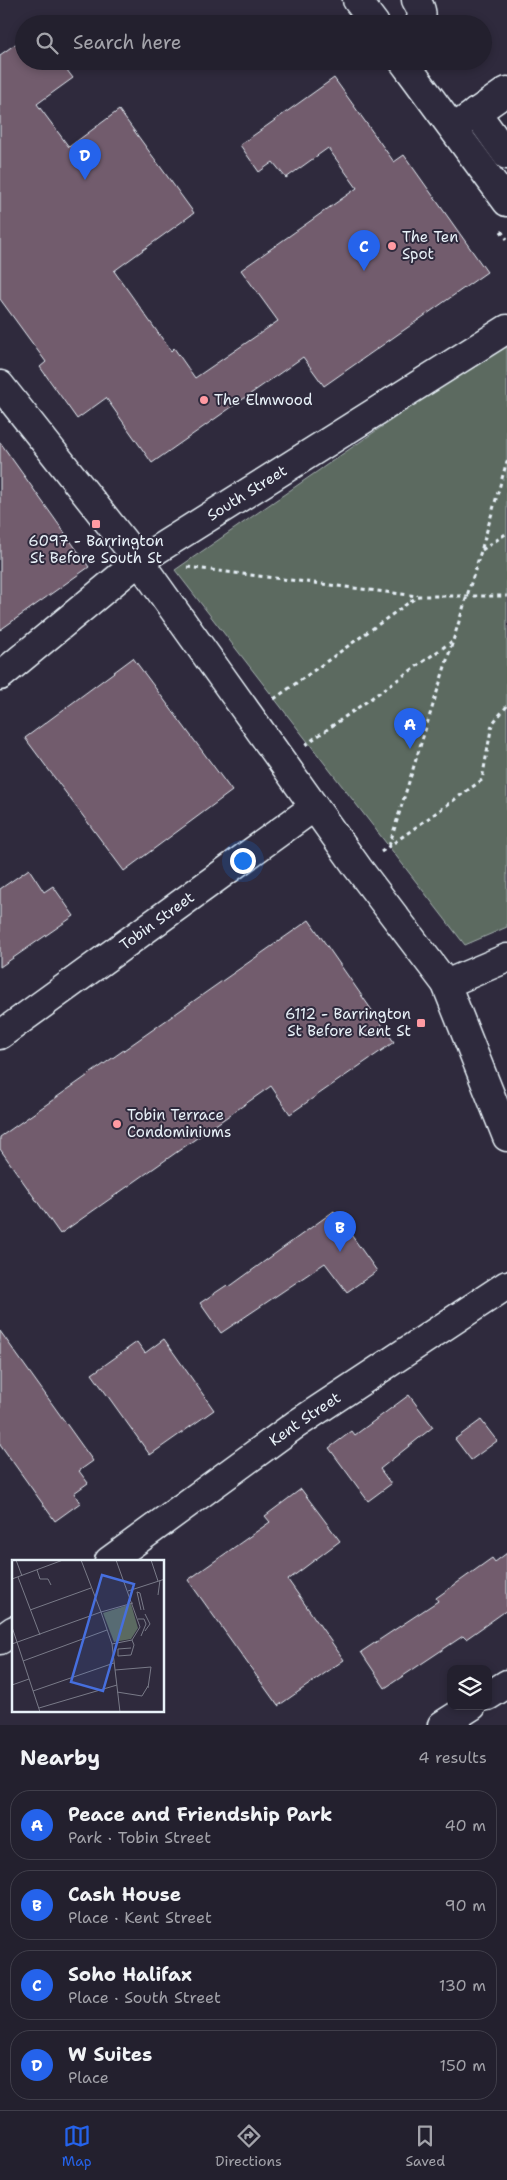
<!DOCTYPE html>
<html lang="en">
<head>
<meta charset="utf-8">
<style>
  :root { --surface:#23202e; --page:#2f2d3a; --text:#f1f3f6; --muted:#a3a3aa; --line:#403e4a; --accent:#2563eb }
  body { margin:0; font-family:"Shantell Sans",sans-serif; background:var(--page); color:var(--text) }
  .controls { position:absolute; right:15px; bottom:15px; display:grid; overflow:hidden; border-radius:10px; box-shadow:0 2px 8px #0003 }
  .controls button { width:45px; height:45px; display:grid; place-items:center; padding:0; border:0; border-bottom:1px solid var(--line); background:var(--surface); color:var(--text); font:25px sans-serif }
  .you { position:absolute; left:242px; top:860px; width:18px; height:18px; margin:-12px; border:4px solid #fff; border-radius:50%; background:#1a73e8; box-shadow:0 0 0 8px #1a73e833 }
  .badge { display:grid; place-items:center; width:32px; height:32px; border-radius:50%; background:var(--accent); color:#fff; font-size:16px; font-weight:700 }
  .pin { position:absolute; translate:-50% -41px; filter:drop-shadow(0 1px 2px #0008) }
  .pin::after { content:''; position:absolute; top:26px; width:18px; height:15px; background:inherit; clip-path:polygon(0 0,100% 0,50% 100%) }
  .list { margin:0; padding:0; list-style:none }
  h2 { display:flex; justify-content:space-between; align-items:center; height:65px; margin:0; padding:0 20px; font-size:21px }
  h2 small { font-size:16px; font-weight:400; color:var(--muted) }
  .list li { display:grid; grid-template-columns:32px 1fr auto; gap:15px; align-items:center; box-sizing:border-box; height:70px; margin:0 10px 10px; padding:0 10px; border:1px solid var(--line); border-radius:20px }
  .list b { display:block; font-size:19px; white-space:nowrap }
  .list p { margin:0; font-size:16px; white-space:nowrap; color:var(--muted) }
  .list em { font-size:16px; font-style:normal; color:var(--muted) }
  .icon { flex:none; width:28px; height:28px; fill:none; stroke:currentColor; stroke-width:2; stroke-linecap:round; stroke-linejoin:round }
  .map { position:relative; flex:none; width:507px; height:1725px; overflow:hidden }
  .search { position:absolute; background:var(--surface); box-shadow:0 2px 8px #0003; left:15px; right:15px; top:15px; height:55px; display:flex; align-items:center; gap:12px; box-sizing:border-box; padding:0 18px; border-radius:28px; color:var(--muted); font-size:19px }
  .sheet { height:385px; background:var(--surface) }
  nav { display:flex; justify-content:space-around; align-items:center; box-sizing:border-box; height:70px; border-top:1px solid var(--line); background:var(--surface); font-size:14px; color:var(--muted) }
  nav a { display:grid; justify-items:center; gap:2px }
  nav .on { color:var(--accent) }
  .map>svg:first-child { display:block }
</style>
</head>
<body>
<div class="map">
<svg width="507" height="1725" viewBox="0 0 507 1725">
  <rect width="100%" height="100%" fill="#2f2a3d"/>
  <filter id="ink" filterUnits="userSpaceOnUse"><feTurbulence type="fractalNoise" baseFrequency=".02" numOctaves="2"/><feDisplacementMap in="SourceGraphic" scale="10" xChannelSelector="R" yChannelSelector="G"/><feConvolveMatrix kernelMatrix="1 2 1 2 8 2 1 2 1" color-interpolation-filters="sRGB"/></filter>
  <g filter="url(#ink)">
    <polygon fill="#5b6a61" stroke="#a2aeac" points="507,340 507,927 465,945 175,570"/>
    <g fill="#725b6d" stroke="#e8f1f8">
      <polygon points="24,38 24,61 60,61 73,78 37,104 69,147 119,110 194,213 114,271 171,351 174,348 195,378 278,321 241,270 357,188 328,148 286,178 273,162 259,172 240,145 334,78 394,162 404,155 487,272 324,386 303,357 152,463 106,398 77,419 40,367 46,362 0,299 0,55"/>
      <polygon points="0,442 89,567 0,630"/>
      <polygon points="133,658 232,791 124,871 25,738"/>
      <polygon points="29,869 44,892 53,886 74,916 0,967 0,889"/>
      <polygon points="309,920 394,1042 290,1114 271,1086 60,1234 0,1149 0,1137"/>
      <polygon points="334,1211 377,1271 347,1292 325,1263 221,1333 200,1303 227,1285 229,1287"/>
      <polygon points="0,1331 93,1461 79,1471 88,1483 74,1493 80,1503 55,1521 0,1444"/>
      <polygon points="164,1339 214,1410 150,1455 92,1374 137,1342 145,1353"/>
      <polygon points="409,1395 433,1427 380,1469 391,1484 368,1501 329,1448 352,1431 355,1435"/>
      <polygon points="481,1420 497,1441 471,1460 455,1439"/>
      <polygon points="301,1489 340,1541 288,1580 344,1660 278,1706 188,1580 270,1522 265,1516"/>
      <polygon points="507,1553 507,1610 466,1639 463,1636 385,1688 361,1652 438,1601 436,1598 492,1558 495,1562"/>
    </g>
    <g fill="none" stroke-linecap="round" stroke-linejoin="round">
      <defs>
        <g id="minor">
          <polyline points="357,0 375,24"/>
          <path d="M416 0C421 8 424 15 419 24"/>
          <polyline points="403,61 507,202"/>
          <polyline points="476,112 507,155"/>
          <polyline points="454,128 507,91"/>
          <polyline points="507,329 139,561 358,868 446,984 507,1137"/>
          <polyline points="446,984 507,958"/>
          <path id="s1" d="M0 1035 314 807"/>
          <path id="s2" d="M109 1561 295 1425 507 1285"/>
          <polyline points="0,1640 14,1630"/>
          <polyline points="488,1696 507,1684"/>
          <polyline points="442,1725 472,1706"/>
        </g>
        <polyline id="major" points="0,385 139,561 0,676"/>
      </defs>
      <use href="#minor" stroke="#e8f1f8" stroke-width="31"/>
      <use href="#major" stroke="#e8f1f8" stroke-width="31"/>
      <g stroke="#e8f1f8" stroke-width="3" stroke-dasharray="4 4" stroke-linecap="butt">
        <polyline points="501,231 507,239"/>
        <polyline points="482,550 507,533"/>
        <polyline points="187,567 418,596 507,596"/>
        <polyline points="274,699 418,596"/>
        <polyline points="305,745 451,642"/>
        <polyline points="389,846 481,551 507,461"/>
        <polyline points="381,852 482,780 492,724 507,706"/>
      </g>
      <use href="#minor" stroke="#2f2a3d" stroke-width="28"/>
      <use href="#major" stroke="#2f2a3d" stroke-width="28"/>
    </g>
  </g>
  <g fill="#ff9aa2" stroke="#2f2a3d" stroke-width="2">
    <circle cx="392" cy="246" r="5"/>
    <circle cx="204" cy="400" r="5"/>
    <rect x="91" y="519" width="10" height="10" rx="2.5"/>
    <rect x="416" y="1018" width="10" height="10" rx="2.5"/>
    <circle cx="117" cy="1124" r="5"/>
  </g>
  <g text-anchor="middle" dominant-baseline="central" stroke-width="4" stroke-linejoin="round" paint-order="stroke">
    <g font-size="15" fill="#e8f1f8" stroke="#2f2a3d" text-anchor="start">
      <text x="402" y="237">The Ten<tspan x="402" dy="17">Spot</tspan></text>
      <text x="214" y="400">The Elmwood</text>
      <text x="96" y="541" text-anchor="middle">6097 - Barrington<tspan x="96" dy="17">St Before South St</tspan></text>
      <text x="411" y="1014" text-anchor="end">6112 - Barrington<tspan x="411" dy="17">St Before Kent St</tspan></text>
      <text x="127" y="1115">Tobin Terrace<tspan x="127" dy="17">Condominiums</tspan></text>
    </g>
    <g font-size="15" fill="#e8f1f8" stroke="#2f2a3d">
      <text transform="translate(247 493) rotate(-32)">South Street</text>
      <text stroke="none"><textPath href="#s1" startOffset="194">Tobin Street</textPath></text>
      <text stroke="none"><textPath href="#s2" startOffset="242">Kent Street</textPath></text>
    </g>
  </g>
  <g transform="translate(12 1560)">
    <rect width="152" height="152" fill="#2f2a3d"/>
    <path d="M119 44 126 68 119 79 102 82 91 53Z" fill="#5b6a61"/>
    <path fill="none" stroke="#797a88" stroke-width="1" d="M4 0 10 16M139 0 146 21M25 10 28 19H36L39 25M6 17 28 75M0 19 51 0M116 31 153 19M146 35 148 20M18 50 79 28M129 50 125 32 128 33 132 50M126 59H132L134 64 129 76M0 67 28 152M133 71 138 64 133 54M0 84 89 52 69 0M100 84 120 80 128 67 104 0M119 88 106 89V96L119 95 122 85 120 80M11 101 95 70M103 110 139 107 136 128M0 125 17 119M21 131 102 103M105 132 130 136 136 126M27 148 105 125M108 152 100 84 89 52 121 43M108 152H128"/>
    <path fill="#466fde" fill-opacity="0.15" stroke="#466fde" stroke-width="2.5" d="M90 15 122 24 91 131 59 122Z"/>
    <rect width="152" height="152" fill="none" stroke="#e8f1f8" stroke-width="2.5"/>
  </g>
</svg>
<div class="controls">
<button><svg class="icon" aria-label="layers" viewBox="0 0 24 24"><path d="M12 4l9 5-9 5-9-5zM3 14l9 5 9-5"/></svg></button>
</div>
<div class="you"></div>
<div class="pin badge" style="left:410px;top:749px">A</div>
<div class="pin badge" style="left:340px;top:1252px">B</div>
<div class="pin badge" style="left:364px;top:271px">C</div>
<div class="pin badge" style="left:85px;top:180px">D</div>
<div class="search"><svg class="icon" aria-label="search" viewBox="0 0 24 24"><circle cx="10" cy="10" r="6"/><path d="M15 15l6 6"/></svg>Search here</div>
</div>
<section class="sheet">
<h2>Nearby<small>4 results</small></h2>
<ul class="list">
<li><span class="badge">A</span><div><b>Peace and Friendship Park</b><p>Park · Tobin Street</p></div><em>40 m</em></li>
<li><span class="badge">B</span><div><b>Cash House</b><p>Place · Kent Street</p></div><em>90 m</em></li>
<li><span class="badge">C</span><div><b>Soho Halifax</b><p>Place · South Street</p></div><em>130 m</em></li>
<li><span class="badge">D</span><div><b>W Suites</b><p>Place</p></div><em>150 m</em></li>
</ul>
</section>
<nav>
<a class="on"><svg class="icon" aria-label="map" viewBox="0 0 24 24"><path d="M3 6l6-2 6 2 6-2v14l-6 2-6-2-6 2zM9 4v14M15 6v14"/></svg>Map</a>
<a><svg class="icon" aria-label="directions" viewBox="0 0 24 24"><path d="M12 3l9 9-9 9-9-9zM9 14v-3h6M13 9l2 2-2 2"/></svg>Directions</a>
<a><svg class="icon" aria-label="saved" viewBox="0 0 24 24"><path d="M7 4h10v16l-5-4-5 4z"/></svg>Saved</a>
</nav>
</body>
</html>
